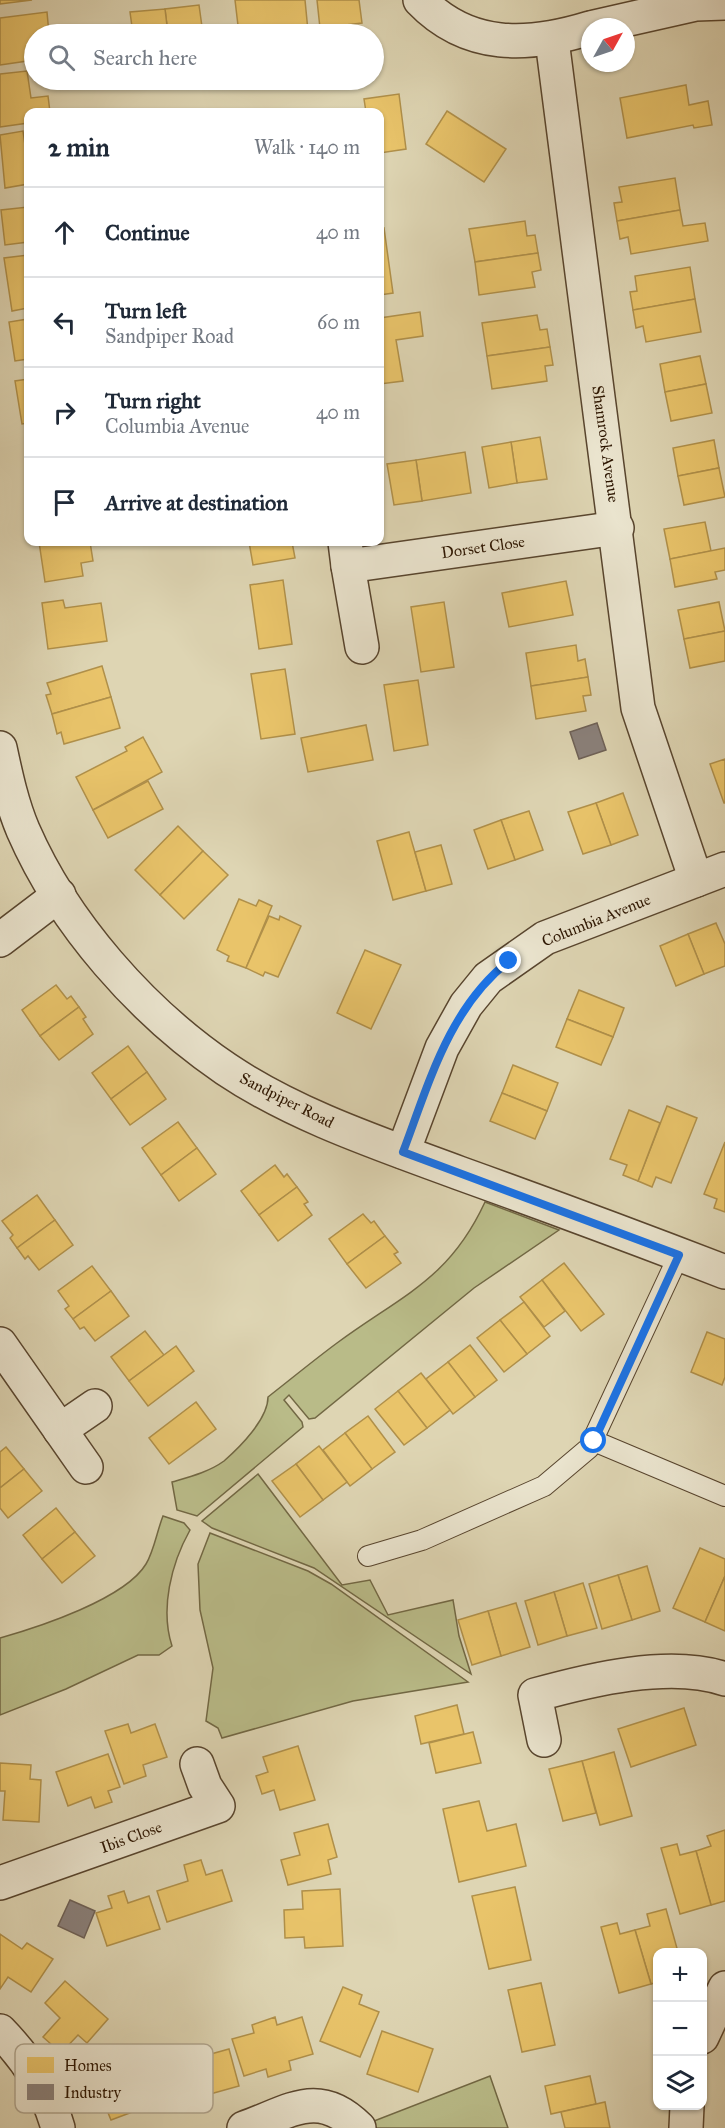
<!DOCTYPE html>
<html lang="en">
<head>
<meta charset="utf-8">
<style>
  :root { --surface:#fff; --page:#f6f6f7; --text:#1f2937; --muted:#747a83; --line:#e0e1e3 }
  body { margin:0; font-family:"IM FELL Great Primer",serif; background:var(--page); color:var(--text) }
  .controls { position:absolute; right:18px; bottom:18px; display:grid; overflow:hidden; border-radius:12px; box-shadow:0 2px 4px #0004 }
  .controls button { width:54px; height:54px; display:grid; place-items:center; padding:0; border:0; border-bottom:2px solid var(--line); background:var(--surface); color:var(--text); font:30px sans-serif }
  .compass { position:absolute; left:581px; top:18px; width:54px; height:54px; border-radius:50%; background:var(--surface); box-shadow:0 2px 4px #0004; rotate:50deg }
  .stop { position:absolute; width:18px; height:18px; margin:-14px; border:4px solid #1a73e8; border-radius:50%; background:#fff }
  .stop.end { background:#1a73e8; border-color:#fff; box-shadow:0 2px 6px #0008 }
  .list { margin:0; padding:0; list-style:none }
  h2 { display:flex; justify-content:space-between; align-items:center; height:78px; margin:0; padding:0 24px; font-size:26px }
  h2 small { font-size:20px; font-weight:400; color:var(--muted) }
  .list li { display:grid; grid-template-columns:39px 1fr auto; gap:18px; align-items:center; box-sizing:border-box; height:90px; padding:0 24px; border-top:2px solid var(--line) }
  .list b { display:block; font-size:22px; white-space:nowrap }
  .list p { margin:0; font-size:20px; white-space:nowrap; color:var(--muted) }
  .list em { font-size:20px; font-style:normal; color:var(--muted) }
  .icon { flex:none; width:33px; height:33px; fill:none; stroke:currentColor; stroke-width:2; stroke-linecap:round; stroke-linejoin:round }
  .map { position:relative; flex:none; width:725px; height:2128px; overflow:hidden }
  .search { position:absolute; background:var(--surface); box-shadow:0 2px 4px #0004; left:24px; top:24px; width:360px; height:66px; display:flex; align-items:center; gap:15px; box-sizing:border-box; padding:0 21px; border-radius:33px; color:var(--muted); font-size:22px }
  .panel { position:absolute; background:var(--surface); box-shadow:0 2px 4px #0004; left:24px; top:108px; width:360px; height:438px; border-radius:12px }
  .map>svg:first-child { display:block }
</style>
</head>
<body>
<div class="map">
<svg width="725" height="2128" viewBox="0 0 725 2128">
  <rect width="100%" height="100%" fill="#ded5b3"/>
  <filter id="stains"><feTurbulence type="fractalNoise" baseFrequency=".00333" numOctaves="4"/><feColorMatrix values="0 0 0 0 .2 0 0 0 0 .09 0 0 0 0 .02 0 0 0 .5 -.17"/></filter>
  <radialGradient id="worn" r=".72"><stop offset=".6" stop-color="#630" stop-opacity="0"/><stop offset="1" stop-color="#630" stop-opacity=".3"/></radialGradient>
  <g fill="#b9bb88" stroke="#726844" stroke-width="1.5">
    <path d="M485 1202 559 1230 474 1288 315 1418 309 1419 289 1395 284 1400 302 1422 303 1427 197 1516 177 1510 172 1482C189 1477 209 1472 224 1461 240 1447 268 1419 268 1397 291 1379 314 1360 337 1343 402 1295 449 1280 485 1202Z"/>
    <polygon points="258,1474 342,1585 370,1580 388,1615 453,1600 459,1636 471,1674 314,1568 212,1528 202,1521"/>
    <path d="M163 1516 184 1523 190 1530C171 1564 160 1609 172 1646L159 1655H138L66 1689 0 1715V1638C39 1627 125 1599 146 1564 154 1551 157 1531 163 1516Z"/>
    <polygon points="210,1533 308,1571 331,1584 468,1682 353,1701 222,1738 218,1728 206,1721 213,1668 200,1610 198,1564"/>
    <polygon points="490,2076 508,2128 375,2128 374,2121"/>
  </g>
  <g fill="#e9c46a" stroke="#b0904a" stroke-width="1.5">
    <polygon points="0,0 32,0 0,4"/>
    <polygon points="235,0 305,0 308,31 239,34"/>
    <polygon points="317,0 359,0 362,23 320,28"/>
    <polygon points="199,5 203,34 168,34 165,9"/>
    <polygon points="165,9 168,34 133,34 130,12"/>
    <polygon points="47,12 49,34 34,34 34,42 32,42 34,60 0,65 0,18"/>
    <polygon points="27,71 31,98 48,96 50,112 28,112 28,123 0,127 0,74"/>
    <polygon points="686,85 689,105 708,101 712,125 694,128 693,125 627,138 620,98"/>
    <polygon points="399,94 406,149 380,153 380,112 366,112 364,99"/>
    <polygon points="447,111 506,149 484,182 426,144"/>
    <polygon points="23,131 25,145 28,144 28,184 5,188 0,135"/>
    <polygon points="675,178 680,210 617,221 614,203 622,202 619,187"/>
    <polygon points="28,207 28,242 5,245 1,210"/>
    <polygon points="680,210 683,226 705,223 708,241 631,254 628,237 620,239 617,221"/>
    <polygon points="525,221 527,236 535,235 538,253 475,262 469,229"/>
    <polygon points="384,228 393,293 380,295 380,229"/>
    <polygon points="538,253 541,270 532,272 535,287 479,295 475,262"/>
    <polygon points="28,255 28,308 12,311 4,258"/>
    <polygon points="690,267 695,299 633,310 630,292 637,291 635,276"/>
    <polygon points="695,299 701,332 646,342 643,326 636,328 633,310"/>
    <polygon points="420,312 423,336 396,340 403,381 380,384 380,318"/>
    <polygon points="537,315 540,330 547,329 550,347 487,356 482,323"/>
    <polygon points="28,319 28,359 15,361 9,322"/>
    <polygon points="550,347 553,365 545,366 547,381 492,389 487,356"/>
    <polygon points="700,356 706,384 665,392 660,364"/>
    <polygon points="28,379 28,423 22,424 15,381"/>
    <polygon points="706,384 712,413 671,421 665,392"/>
    <polygon points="540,437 547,479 517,483 511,442"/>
    <polygon points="714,440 719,468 678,476 673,448"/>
    <polygon points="511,442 517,483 489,488 482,447"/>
    <polygon points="465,452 471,493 422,501 416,460"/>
    <polygon points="416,460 422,501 394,505 387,464"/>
    <polygon points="719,468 725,497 684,505 678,476"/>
    <polygon points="705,522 711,551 670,559 664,529"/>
    <polygon points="39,542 90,542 93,561 81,563 83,576 45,582"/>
    <polygon points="249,542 292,542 295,558 253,565"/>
    <polygon points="725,548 725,570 715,572 717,579 675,587 670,559"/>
    <polygon points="283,580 292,644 259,649 250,585"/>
    <polygon points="566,581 573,615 509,627 502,593"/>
    <polygon points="63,600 65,608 101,603 107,641 48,649 42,603"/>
    <polygon points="444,602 454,667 421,672 411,607"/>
    <polygon points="719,602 725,631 684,639 678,610"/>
    <polygon points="725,631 725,661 690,668 684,639"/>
    <polygon points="576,645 578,661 585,659 588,677 531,686 526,653"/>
    <polygon points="102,666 111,697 52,714 46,695 51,694 47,683"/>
    <polygon points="285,669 295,734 261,739 251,674"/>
    <polygon points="588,677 591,695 583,696 586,711 536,719 531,686"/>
    <polygon points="418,680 428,745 394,751 384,685"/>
    <polygon points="111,697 120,728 64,744 61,732 57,734 52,714"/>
    <polygon points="366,725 373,760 308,772 301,738"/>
    <polygon points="143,737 162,772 93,810 76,777 127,751 125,747"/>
    <polygon points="725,759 725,803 724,803 710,764"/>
    <polygon points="148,781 163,809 108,838 93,810"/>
    <polygon points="623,793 638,835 611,845 596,803"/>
    <polygon points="596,803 611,845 583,854 568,812"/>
    <polygon points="529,811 543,850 515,860 501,820"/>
    <polygon points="501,820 515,860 488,869 474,830"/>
    <polygon points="178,826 203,851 160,895 135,870"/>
    <polygon points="409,832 426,891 393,900 377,841"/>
    <polygon points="441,845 452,884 426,891 415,852"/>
    <polygon points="203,851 228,875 184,919 160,895"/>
    <polygon points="239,899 256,906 259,900 272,906 246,968 227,961 229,956 217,950"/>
    <polygon points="269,916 279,920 280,916 301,926 278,977 265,972 263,976 246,968"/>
    <polygon points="716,923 725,944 725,966 704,974 688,934"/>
    <polygon points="688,934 704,974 676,986 660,946"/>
    <polygon points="365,950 401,965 371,1029 337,1013"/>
    <polygon points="56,985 67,999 71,996 79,1007 40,1036 22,1010"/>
    <polygon points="579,990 624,1008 613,1037 567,1019"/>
    <polygon points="79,1007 86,1017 83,1019 93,1034 59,1060 40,1036"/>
    <polygon points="567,1019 613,1037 601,1065 556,1047"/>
    <polygon points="128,1046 147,1072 111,1099 92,1073"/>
    <polygon points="513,1065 558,1083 547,1111 502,1093"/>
    <polygon points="147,1072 166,1099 130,1125 111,1099"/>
    <polygon points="502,1093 547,1111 535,1139 490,1121"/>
    <polygon points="667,1106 697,1118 671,1183 656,1177 652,1187 638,1181"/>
    <polygon points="629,1110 660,1123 638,1181 623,1175 627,1165 610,1159"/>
    <polygon points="178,1122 197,1148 161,1175 142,1148"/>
    <polygon points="725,1142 725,1212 714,1208 717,1199 704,1194"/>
    <polygon points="197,1148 216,1174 179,1201 161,1175"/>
    <polygon points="275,1165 284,1177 287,1174 297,1187 259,1215 241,1191"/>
    <polygon points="297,1187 308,1202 304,1204 312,1215 278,1241 259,1215"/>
    <polygon points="37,1195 55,1220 17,1248 10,1238 13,1235 2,1221"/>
    <polygon points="363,1214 371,1223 374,1221 385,1236 347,1264 329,1239"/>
    <polygon points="55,1220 73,1245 39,1270 28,1256 25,1259 17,1248"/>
    <polygon points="385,1236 398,1252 394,1254 401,1263 366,1288 347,1264"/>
    <polygon points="564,1263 604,1314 581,1331 542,1280"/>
    <polygon points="92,1266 111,1291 73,1319 65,1309 69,1306 58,1291"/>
    <polygon points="542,1280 565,1311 544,1327 520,1297"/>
    <polygon points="111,1291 129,1316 95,1341 84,1327 80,1329 73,1319"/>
    <polygon points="524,1302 550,1336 527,1354 500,1320"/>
    <polygon points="500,1320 527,1354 504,1372 477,1338"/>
    <polygon points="145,1331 164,1355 129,1381 111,1357"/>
    <polygon points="707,1332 725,1339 725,1377 722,1385 691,1372"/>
    <polygon points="470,1345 497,1380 475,1397 448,1362"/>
    <polygon points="176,1346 194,1371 148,1406 129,1381"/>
    <polygon points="448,1362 475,1397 453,1414 426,1379"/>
    <polygon points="421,1373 450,1410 427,1428 398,1391"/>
    <polygon points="398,1391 427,1428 404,1445 375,1409"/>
    <polygon points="196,1402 216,1429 169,1464 149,1438"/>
    <polygon points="368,1416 395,1452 372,1469 345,1433"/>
    <polygon points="345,1433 372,1469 350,1486 323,1450"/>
    <polygon points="319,1446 347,1482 323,1500 296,1464"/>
    <polygon points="6,1447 24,1469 0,1488 0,1452"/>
    <polygon points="296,1464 323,1500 300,1517 272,1481"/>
    <polygon points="24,1469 42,1491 8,1518 0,1508 0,1488"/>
    <polygon points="56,1508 75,1532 42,1559 23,1535"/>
    <polygon points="75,1532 95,1556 62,1583 42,1559"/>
    <polygon points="700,1548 725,1559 725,1576 705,1622 673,1608"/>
    <polygon points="647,1566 660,1611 632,1620 618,1575"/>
    <polygon points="618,1575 632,1620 602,1629 589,1584"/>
    <polygon points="725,1576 725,1631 705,1622"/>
    <polygon points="583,1583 597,1628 567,1636 554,1592"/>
    <polygon points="554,1592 567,1636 538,1645 525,1601"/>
    <polygon points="516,1603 530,1647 501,1656 488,1611"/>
    <polygon points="488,1611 501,1656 472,1665 458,1620"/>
    <polygon points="457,1705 464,1734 421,1744 415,1716"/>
    <polygon points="684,1708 696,1745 631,1767 618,1729"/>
    <polygon points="128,1724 131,1733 155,1724 167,1757 143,1765 146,1776 124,1784 105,1731"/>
    <polygon points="473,1732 481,1763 436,1773 429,1743"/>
    <polygon points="298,1746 315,1800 280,1810 274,1790 262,1794 256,1776 268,1772 263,1757"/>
    <polygon points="614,1752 632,1816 600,1825 582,1761"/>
    <polygon points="108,1754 120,1787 108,1791 112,1802 95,1808 91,1797 68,1806 56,1772"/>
    <polygon points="582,1761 596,1813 563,1821 549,1769"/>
    <polygon points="0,1763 31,1765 30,1779 41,1780 39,1822 3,1820 5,1791 0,1791"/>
    <polygon points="479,1801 487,1831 516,1824 526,1866 459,1882 443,1809"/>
    <polygon points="328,1824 337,1857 328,1860 331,1874 288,1885 281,1860 300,1855 294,1833"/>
    <polygon points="725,1830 725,1901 711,1905 696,1851 711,1846 707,1836"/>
    <polygon points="677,1844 680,1855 696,1851 711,1905 680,1914 661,1848"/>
    <polygon points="201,1860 206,1875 222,1870 232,1901 167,1922 157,1891 188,1881 184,1865"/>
    <polygon points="515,1887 531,1960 489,1969 472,1896"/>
    <polygon points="340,1889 343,1946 305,1948 304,1937 285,1938 284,1910 303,1909 302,1891"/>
    <polygon points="124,1891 128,1903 149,1896 160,1929 107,1946 96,1913 112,1908 108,1896"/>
    <polygon points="666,1909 678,1952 658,1952 658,1982 651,1984 635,1930 650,1926 647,1914"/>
    <polygon points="617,1923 620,1934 635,1930 651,1984 619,1993 601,1927"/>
    <polygon points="0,1934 22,1949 27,1943 53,1959 31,1992 8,1977 0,1989"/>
    <polygon points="65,1981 108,2019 87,2043 78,2035 61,2053 43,2037 60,2018 45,2003"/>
    <polygon points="541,1983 555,2045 522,2052 508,1990"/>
    <polygon points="343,1987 362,1995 359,2004 379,2012 360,2057 320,2041"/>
    <polygon points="275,2017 277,2025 302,2017 313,2054 289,2061 291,2070 268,2077 266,2069 244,2076 232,2039 254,2033 252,2025"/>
    <polygon points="382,2031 433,2049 418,2092 367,2074"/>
    <polygon points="229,2049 239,2086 203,2096 193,2059"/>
    <polygon points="129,2054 140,2081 134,2084 143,2108 111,2120 104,2103 88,2109 80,2087 95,2081 90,2070"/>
    <polygon points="590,2076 596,2104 551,2114 545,2086"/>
    <polygon points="605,2102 610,2128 565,2128 561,2112"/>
  </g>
  <g fill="#8a817c" stroke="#6e6157" stroke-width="1.5">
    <polygon points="597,723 606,750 579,759 570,732"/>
    <polygon points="70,1900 95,1911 84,1938 58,1926"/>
  </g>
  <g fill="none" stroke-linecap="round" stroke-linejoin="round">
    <defs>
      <g id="service">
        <polyline points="594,1441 725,1496"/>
        <polyline points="368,1556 422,1540 544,1486 589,1448 679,1255"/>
      </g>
      <g id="minor">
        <path d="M420 0C468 50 528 47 590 28"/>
        <polyline points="594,27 696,4 725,3"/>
        <polyline points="552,40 638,708 696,880"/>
        <polyline points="345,542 348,566 617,528"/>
        <polyline points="348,566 362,647"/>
        <path d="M0 748C6 776 12 804 23 830 64 924 142 1012 226 1069 296 1116 381 1144 459 1173 548 1205 637 1238 725 1272"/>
        <polyline points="0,940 59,895"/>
        <polyline points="403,1152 442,1048 466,1005 488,978 545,938 725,869"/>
        <polyline points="0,1344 86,1467"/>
        <polyline points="60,1430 95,1406"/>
        <path d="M544 1740 535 1695C589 1680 670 1660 725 1679"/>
        <polyline points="0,1883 218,1806 205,1786 197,1764"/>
        <path d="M0 2031C28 2060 47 2089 58 2128"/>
        <polyline points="702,2037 725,1988"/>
        <path d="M244 2128C290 2112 318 2087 359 2128"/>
        <polyline points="686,2128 687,2106"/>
      </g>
    </defs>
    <use href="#service" stroke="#58452e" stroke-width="22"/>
    <use href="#minor" stroke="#58452e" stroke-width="36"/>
    <use href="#service" stroke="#eae4ce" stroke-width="20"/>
    <use href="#minor" stroke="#eae4ce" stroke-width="33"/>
  </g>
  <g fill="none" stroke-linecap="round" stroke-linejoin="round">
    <path stroke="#1a73e8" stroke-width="8" d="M509 961C449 1008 429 1083 403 1152L679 1255 594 1441"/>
  </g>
  <g text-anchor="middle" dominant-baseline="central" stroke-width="6" stroke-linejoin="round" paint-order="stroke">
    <g font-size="16" fill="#2c1501" stroke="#eae4ce">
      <text transform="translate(606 444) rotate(82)">Shamrock Avenue</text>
      <text transform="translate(483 547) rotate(-8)">Dorset Close</text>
      <text transform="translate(596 920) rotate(-22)">Columbia Avenue</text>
      <text transform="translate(287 1100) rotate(27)">Sandpiper Road</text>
      <text transform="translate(131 1837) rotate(-20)">Ibis Close</text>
    </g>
  </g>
  <rect x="15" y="2044" width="198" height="69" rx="9" fill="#eae4ce" stroke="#b1a690" stroke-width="1.5"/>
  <rect x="27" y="2057" width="27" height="16" fill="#e9c46a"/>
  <rect x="27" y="2084" width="27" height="16" fill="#8a817c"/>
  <g font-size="16" fill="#2c1501">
    <text x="64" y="2071">Homes</text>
    <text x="64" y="2098">Industry</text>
  </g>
  <rect width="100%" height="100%" filter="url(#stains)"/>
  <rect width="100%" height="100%" fill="url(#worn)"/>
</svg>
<div class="controls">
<button>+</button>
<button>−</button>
<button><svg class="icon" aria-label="layers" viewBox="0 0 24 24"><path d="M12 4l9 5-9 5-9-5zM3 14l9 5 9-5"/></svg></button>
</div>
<svg class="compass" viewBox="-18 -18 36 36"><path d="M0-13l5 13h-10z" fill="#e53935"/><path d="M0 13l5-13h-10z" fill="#747a83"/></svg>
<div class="stop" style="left:594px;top:1441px"></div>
<div class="stop end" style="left:509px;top:961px"></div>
<div class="search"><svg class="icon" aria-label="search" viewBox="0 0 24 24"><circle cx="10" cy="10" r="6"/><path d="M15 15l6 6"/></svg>Search here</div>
<section class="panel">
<h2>2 min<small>Walk · 140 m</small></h2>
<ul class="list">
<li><svg class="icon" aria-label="ahead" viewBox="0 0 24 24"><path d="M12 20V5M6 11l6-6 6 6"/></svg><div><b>Continue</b></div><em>40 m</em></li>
<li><svg class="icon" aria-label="left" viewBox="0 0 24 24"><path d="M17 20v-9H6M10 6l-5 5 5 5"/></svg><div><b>Turn left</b><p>Sandpiper Road</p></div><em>60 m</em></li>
<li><svg class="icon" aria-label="right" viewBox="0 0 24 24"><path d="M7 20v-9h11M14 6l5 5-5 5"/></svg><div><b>Turn right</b><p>Columbia Avenue</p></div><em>40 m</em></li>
<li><svg class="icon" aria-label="arrive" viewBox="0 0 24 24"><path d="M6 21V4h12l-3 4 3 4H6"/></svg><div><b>Arrive at destination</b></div></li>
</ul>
</section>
</div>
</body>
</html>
